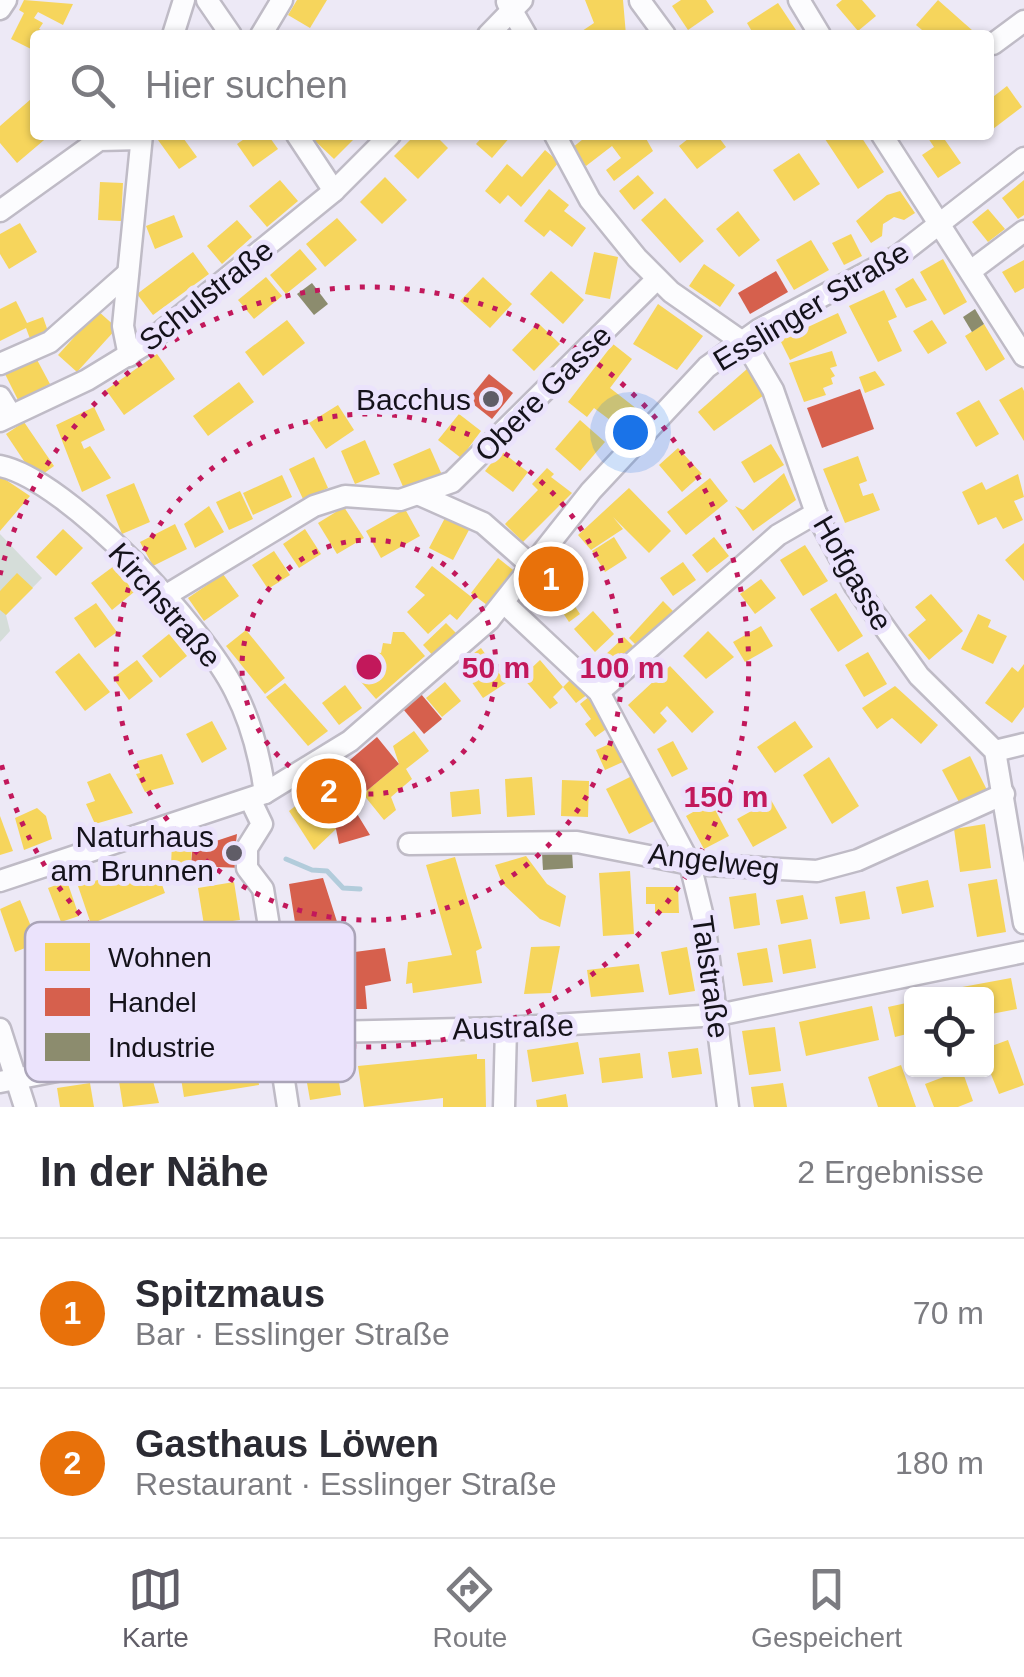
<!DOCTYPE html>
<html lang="de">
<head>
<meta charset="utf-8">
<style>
  :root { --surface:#fff; --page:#f2f2f3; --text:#2b2b33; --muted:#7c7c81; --line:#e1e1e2; --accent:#605d67 }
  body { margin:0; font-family:Helvetica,sans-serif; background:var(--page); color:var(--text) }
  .controls { position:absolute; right:30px; bottom:30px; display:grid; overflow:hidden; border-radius:10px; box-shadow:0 2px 8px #0004 }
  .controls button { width:90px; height:90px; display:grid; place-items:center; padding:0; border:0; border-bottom:2px solid var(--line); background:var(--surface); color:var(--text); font:50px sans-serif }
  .you { position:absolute; left:630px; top:432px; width:35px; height:35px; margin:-25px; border:8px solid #fff; border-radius:50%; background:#1a73e8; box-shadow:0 0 0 15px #1a73e833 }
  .badge { display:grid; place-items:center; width:65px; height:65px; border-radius:50%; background:var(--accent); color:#fff; font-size:32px; font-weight:700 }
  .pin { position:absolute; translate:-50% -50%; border:5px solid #fff; box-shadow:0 2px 10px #0006 }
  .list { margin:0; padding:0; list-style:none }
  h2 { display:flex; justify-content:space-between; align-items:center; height:130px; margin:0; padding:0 40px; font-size:42px }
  h2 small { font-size:32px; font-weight:400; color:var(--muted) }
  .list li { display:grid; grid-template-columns:65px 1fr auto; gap:30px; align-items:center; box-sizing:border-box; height:150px; padding:0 40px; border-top:2px solid var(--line) }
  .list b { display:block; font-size:38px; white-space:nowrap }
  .list p { margin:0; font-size:32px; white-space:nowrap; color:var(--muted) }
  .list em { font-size:32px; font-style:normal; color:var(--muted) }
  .icon { flex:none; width:55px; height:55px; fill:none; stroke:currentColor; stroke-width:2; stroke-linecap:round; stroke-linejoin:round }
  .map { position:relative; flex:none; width:1024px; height:1107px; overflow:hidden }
  .search { position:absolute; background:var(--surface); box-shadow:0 2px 8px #0004; left:30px; right:30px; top:30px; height:110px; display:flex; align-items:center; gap:25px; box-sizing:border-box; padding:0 35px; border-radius:10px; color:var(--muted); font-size:38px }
  .sheet { height:430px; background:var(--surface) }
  nav { display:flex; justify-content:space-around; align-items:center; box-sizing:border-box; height:140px; border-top:2px solid var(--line); background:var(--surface); font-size:28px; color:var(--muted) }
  nav a { display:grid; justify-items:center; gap:5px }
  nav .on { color:var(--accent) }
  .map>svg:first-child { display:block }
</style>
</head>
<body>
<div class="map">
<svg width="1024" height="1107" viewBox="0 0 1024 1107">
  <rect width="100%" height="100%" fill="#ede9f6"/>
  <polygon fill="#d5ddd9" points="0,534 42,578 6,615 10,631 0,642"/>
  <g fill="#f6d55c">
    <polygon points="24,0 73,4 63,25 38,12 34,18 43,23 39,29 51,35 35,35 35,51 11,39 24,13 19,10"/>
    <polygon points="297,0 327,0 310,28 288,15"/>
    <polygon points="585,0 623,0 626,35 576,35 594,23"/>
    <polygon points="681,0 706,0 714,12 688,30 672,6"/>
    <polygon points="842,0 862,0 876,16 858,31 836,5"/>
    <polygon points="938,0 973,31 969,35 928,35 916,25"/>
    <polygon points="778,3 796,30 788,35 754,35 747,23"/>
    <polygon points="1007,86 1022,107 989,132 989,100"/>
    <polygon points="31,99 35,135 50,135 17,163 0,143 0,126"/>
    <polygon points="165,135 181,135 197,157 179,169 158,140"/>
    <polygon points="250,135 268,135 278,149 253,167 237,144"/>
    <polygon points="317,135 358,135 334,159 313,139"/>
    <polygon points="415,135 435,135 448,148 418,179 394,156"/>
    <polygon points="484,135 512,135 492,158 476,144"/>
    <polygon points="588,135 603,135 608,140 614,135 644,135 653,151 614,181 606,170 621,158 612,146 586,166 572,148"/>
    <polygon points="693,135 717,135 726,147 697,169 679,146"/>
    <polygon points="860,135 884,172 858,189 823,136"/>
    <polygon points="926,135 952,135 945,140 961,163 938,178 922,155 934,147"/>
    <polygon points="545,150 559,162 521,207 508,195 500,204 485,191 507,164 522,177"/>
    <polygon points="799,153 820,184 794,201 773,170"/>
    <polygon points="638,175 654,193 634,210 619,191"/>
    <polygon points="385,177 407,200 382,224 360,202"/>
    <polygon points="280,180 298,201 267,227 249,206"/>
    <polygon points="1024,180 1024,215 1018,219 1002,198"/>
    <polygon points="100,182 123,183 121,221 98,220"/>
    <polygon points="549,189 569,205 564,211 586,228 572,247 550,230 544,237 524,221"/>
    <polygon points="900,191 915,213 904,220 894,217 888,221 883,224 882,236 871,243 856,221 887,195"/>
    <polygon points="665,198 704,241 680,263 641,220"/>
    <polygon points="988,209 1005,229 988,242 972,222"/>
    <polygon points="738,211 760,240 739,257 716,229"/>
    <polygon points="174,215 183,237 155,249 146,226"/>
    <polygon points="337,218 357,240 325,267 306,244"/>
    <polygon points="237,220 252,237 222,264 207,246"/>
    <polygon points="20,223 37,252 9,269 0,254 0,234"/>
    <polygon points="851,234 862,256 844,265 832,243"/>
    <polygon points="811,240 829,270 794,290 776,260"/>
    <polygon points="300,249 317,269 286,294 270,275"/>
    <polygon points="193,252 209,274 153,315 137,294"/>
    <polygon points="594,252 618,257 610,299 585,294"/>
    <polygon points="943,259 967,302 944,315 920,272"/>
    <polygon points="1024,260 1024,288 1015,293 1002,272"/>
    <polygon points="704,264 735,285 720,307 689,286"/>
    <polygon points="551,271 584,300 563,324 530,294"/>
    <polygon points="266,277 282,296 254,319 238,300"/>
    <polygon points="483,277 512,304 490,328 460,301"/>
    <polygon points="913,278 927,300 906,308 895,289"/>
    <polygon points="884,290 897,317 888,321 902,351 878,362 849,306"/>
    <polygon points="16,301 27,323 43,317 50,337 32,344 26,328 0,341 0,309"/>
    <polygon points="658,304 703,336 677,370 633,344"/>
    <polygon points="98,311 117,328 77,372 58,355"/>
    <polygon points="838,313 847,333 790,360 780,340"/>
    <polygon points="287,320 305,343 263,376 245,352"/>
    <polygon points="932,320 947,343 928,354 913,331"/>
    <polygon points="538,323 560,344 534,371 512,350"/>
    <polygon points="984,324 1005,359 986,371 965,336"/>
    <polygon points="613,344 632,359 610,388 637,409 622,429 594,408 587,417 568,402"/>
    <polygon points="832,351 837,366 830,368 835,376 831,378 833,384 823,388 826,395 804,402 789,363"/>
    <polygon points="157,354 175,379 124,415 106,390"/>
    <polygon points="35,356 50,384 18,400 4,372"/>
    <polygon points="747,369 764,395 714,431 698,412"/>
    <polygon points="875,371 885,385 865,393 859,377"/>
    <polygon points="239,382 254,402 208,436 193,416"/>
    <polygon points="1022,387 1024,391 1024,441 999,400"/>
    <polygon points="979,400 999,434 976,447 956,413"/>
    <polygon points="338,405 354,430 326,449 309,423"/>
    <polygon points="94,407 105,430 81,442 84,449 90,446 111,478 82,492 56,425"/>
    <polygon points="459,414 481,431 461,458 438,440"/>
    <polygon points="580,420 605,442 580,471 555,449"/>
    <polygon points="24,422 54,466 36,479 6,434"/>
    <polygon points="365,440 380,474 355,484 341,451"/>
    <polygon points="771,444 784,465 754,483 741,462"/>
    <polygon points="430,448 442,475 405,491 393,464"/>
    <polygon points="678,448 702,474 682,492 659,465"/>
    <polygon points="501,451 528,472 513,492 485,471"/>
    <polygon points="858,456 867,481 859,484 863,496 873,493 880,510 845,523 823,469"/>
    <polygon points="314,457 328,488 303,499 289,469"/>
    <polygon points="547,468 554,474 551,477 572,493 523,542 505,524 538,490 532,484"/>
    <polygon points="784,473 796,500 753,531 735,506 743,510"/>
    <polygon points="1018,474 1024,497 1014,501 1023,520 1003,529 996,517 978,525 962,492 982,482 986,490"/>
    <polygon points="282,475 292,497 253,515 243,493"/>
    <polygon points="0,476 30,496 0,531"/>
    <polygon points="710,478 728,501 686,535 667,512"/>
    <polygon points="134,483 150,522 122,534 106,495"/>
    <polygon points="629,488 671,531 649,553 613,517 623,529 591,550 578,535"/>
    <polygon points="240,491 253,519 229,530 216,502"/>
    <polygon points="209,506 224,532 195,548 184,524"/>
    <polygon points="344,507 364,538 337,554 318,523"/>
    <polygon points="405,509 420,536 381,558 366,531"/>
    <polygon points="445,518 469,530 453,560 429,548"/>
    <polygon points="175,524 187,549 153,566 140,542"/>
    <polygon points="63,529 83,548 56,576 36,557"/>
    <polygon points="305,529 321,554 299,568 283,544"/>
    <polygon points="614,537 627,558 605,572 592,551"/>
    <polygon points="714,537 729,556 707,573 692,555"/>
    <polygon points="1024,543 1024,581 1005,560"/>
    <polygon points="805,545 828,581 803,596 780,560"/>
    <polygon points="274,551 290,575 268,589 252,565"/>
    <polygon points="498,558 517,573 491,608 471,593"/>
    <polygon points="683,562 696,580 673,596 660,578"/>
    <polygon points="114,566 134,592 112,610 91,583"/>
    <polygon points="432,566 474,599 457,620 450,614 428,634 407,612 425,595 415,587"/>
    <polygon points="17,573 33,588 6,615 0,610 0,591"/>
    <polygon points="223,574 239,596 204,621 188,598"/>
    <polygon points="761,579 776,598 755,614 740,594"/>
    <polygon points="566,593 580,614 569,622 555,601"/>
    <polygon points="836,593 863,636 838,652 810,609"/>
    <polygon points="931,594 963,631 929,660 908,635 926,620 915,607"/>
    <polygon points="663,601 676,614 640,649 629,638"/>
    <polygon points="96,603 117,632 95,648 74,618"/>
    <polygon points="593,611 614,634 595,652 574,629"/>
    <polygon points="978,614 991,620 988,627 1007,636 993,664 961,649"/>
    <polygon points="446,623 460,637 437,660 423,645"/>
    <polygon points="761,626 773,646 745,662 733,642"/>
    <polygon points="246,630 285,678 265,694 226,646"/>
    <polygon points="708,631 734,657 706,679 683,656"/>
    <polygon points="393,632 404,632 425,656 376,699 355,675 357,661 370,662 371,652 381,653 383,643 391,644"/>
    <polygon points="169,634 187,656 160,678 142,656"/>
    <polygon points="624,637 637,650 616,670 603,657"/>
    <polygon points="481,648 506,683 483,698 459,664"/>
    <polygon points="868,652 887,684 864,697 845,665"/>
    <polygon points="79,653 110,692 85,711 55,672"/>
    <polygon points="137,660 153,681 129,700 113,678"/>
    <polygon points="540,660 563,687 574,676 588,694 576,703 563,687 553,697 558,703 550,709 522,677"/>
    <polygon points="1024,664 1024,707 1012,723 985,703 1012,667 1018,672"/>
    <polygon points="670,666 714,712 692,733 667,706 660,713 667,721 654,734 628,705"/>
    <polygon points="445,682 461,701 442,717 426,698"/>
    <polygon points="285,683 328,731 308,746 266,697"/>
    <polygon points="345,685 362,708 339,725 322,703"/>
    <polygon points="895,686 938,725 921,744 892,718 877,729 862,708"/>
    <polygon points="590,696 612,725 595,737 585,724 591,719 580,704"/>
    <polygon points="212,721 227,749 202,763 186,734"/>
    <polygon points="795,721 813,747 775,773 757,747"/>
    <polygon points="414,731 429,751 406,769 412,779 391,797 396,810 384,820 363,794 399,764 393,746"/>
    <polygon points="616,741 625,761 605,770 596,750"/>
    <polygon points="673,741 688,769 672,777 657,749"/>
    <polygon points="162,754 174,784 145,792 136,774 140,773 137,761"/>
    <polygon points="970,756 987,790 960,804 942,770"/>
    <polygon points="829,757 859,806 832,824 803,775"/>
    <polygon points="110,773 133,813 95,824 86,804 95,801 87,782"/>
    <polygon points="632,776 654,821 629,834 606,789"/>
    <polygon points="532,777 535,815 507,817 505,779"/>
    <polygon points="562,780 589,781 588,817 561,816"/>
    <polygon points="479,789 481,814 452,817 450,792"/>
    <polygon points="307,797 336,829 314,850 289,811"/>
    <polygon points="771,800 787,828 753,847 737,819"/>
    <polygon points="711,802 729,836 704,849 686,816"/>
    <polygon points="37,808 46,816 52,839 24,850 15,818"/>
    <polygon points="0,816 13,851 0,855"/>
    <polygon points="985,824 991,868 960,872 954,829"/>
    <polygon points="172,842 192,843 191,866 171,866"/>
    <polygon points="526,856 547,884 566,896 560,927 540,919 502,883 495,865"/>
    <polygon points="455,857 482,948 476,951 482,983 413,993 412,983 406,984 408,962 452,955 426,865"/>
    <polygon points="154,863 165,893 91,924 78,886"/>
    <polygon points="630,871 634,934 603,936 599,873"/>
    <polygon points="997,879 1006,932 977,937 968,884"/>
    <polygon points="928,880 934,907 902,914 896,887"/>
    <polygon points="67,881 79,916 61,922 48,888"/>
    <polygon points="234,882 240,920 204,925 198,888"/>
    <polygon points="646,887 678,887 679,913 655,913 655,904 646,904"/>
    <polygon points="865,891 870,919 840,924 835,897"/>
    <polygon points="756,893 760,925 734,929 729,897"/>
    <polygon points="803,895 808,919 781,924 776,900"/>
    <polygon points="20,900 38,943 15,952 0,909"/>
    <polygon points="811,939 816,968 783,974 778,945"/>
    <polygon points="560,946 551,993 524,994 531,947"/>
    <polygon points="687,947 695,991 669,995 661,952"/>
    <polygon points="767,948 773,982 743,986 737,953"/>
    <polygon points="639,964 644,992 591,997 587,970"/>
    <polygon points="1011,978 1017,1009 986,1015 986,994 947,994 946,990"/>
    <polygon points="911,1002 911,1033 895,1037 888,1007"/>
    <polygon points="872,1006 879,1040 806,1056 799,1022"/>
    <polygon points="775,1027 781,1071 749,1075 742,1031"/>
    <polygon points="1008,1040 1024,1085 999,1094 986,1062 986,1048"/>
    <polygon points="578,1042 584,1074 532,1082 527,1050"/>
    <polygon points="698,1048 702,1074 672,1078 668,1052"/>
    <polygon points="640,1053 643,1078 602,1083 599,1058"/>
    <polygon points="477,1054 477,1059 485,1059 486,1107 443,1107 443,1098 364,1107 358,1066"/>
    <polygon points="255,1055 259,1085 184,1097 179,1066"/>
    <polygon points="335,1055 341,1095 310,1100 303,1060"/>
    <polygon points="901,1065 916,1107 878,1107 868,1077"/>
    <polygon points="150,1070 159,1103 123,1107 118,1075"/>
    <polygon points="962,1070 973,1101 958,1107 934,1107 925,1084"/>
    <polygon points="90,1083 94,1107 60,1107 57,1088"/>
    <polygon points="783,1083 787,1107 754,1107 751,1087"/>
    <polygon points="566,1094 568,1107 537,1107 536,1100"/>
  </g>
  <g fill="#d6604d">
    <polygon points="776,271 788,292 750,314 738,293"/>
    <polygon points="489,374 513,393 492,419 468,400"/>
    <polygon points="860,389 874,429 822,448 807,408"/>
    <polygon points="546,571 565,588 545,610 526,594"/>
    <polygon points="421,694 442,719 424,734 403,709"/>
    <polygon points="377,737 399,764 351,804 370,835 339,844 336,829 324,815 334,806 318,787"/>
    <polygon points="237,834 236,842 242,842 242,868 191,866 193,840 216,841"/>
    <polygon points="323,878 347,953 385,948 391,981 365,986 367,1009 317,1009 316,992 306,993 289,884"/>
  </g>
  <g fill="#8c8c6e">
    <polygon points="312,283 328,304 314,315 297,294"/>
    <polygon points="975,309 984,324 972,332 963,317"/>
    <polygon points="572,852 573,868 543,870 542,853"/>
  </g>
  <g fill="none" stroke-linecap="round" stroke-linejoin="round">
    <polyline stroke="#b2ccdb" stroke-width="5" points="286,859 312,870 327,871 343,888 360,889"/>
    <defs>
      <g id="minor">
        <polyline points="207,0 231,35"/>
        <polyline points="799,0 820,35"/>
        <polyline points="640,1 665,35"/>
        <polyline points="507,2 526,35"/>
        <polyline points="0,9 6,0"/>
        <polyline points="173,35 184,0"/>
        <polyline points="261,35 282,0"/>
        <polyline points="488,35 522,0"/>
        <polyline points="993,44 1024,21"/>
        <polyline points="297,135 334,191"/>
        <polyline points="555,135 590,200 637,258 671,292 741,341 753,356 773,390 816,513 855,586 919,676 995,751 1024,923"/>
        <polyline points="882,135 1024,356"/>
        <polyline points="0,211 99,140 141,139"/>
        <polyline points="972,270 1024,231"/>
        <polyline points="129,356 123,326 142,135"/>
        <polyline points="0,364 50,342 128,273"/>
        <polyline points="0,397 11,415"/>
        <polyline points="0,421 87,380 146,344 334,191 390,135"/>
        <path d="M0 466C69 480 204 628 235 691 252 724 260 757 265 793"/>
        <polyline points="420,495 483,523 533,567"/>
        <polyline points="165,596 314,506 345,496 400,500 452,482 657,279"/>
        <polyline points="504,603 599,692 690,864 704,921 728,1107"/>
        <polyline points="599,692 778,535 816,513"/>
        <polyline points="995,751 1024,744"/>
        <polyline points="250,799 262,824 247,848 247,868 263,889 286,1033"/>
        <polyline points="409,844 577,842 690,864 817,871 858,860 1004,794"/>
        <polyline points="0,881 265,793 350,741 489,620 591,491 707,367 760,329 898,256 1024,158"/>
        <polyline points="0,1029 25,1107"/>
        <polyline points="277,1035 288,1107"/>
        <polyline points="0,1082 180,1047 286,1033 506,1028 718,1015 1024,952"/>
        <polyline points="504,1107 506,1028"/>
      </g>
    </defs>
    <use href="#minor" stroke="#bfbbc6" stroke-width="25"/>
    <use href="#minor" stroke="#fcfcfe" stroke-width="20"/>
  </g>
  <g fill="none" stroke="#c2185b" stroke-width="5" stroke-dasharray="5 10">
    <circle cx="369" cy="667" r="127"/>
    <circle cx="369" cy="667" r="253"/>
    <path d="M0 575A380 380 0 1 1 0 759"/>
  </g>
  <g fill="#605d67" stroke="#ebe3fc" stroke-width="4">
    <circle cx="491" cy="399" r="10"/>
    <circle cx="234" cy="853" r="10"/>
  </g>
  <g text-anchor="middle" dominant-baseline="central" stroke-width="10" stroke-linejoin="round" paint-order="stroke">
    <g font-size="30" fill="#14121a" stroke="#ebe3fc">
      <text transform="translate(206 295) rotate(-38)">Schulstraße</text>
      <text transform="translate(811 306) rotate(-31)">Esslinger Straße</text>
      <text transform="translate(543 393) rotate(-45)">Obere Gasse</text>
      <text transform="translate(853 573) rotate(60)">Hofgasse</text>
      <text transform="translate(165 605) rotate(49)">Kirchstraße</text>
      <text transform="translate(714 861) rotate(7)">Angelweg</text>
      <text transform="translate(711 977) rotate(82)">Talstraße</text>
      <text transform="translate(513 1027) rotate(-2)">Austraße</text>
    </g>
    <g font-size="30" fill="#14121a" stroke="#ebe3fc" text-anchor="end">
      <text x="471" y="399">Bacchus</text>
      <text x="214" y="836">Naturhaus<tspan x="214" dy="34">am Brunnen</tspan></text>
    </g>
  </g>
  <rect x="25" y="922" width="330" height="160" rx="15" fill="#ebe3fc" stroke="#aaa4b8" stroke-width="2.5"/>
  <rect x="45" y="943" width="45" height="28" fill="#f6d55c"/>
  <rect x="45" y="988" width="45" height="28" fill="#d6604d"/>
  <rect x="45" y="1033" width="45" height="28" fill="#8c8c6e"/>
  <g font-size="28" fill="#14121a">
    <text x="108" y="967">Wohnen</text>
    <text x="108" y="1012">Handel</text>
    <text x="108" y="1057">Industrie</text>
  </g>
  <circle cx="369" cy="667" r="15" fill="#c2185b" stroke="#ebe3fc" stroke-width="5"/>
  <g font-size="30" text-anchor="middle" font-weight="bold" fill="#c2185b" stroke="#ebe3fc" stroke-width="10" stroke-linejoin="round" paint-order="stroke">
    <text x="496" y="678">50 m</text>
    <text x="622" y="678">100 m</text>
    <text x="726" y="807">150 m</text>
  </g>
</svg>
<div class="controls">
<button><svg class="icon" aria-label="locate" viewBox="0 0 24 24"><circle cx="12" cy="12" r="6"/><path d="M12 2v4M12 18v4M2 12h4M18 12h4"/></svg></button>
</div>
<div class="you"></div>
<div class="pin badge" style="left:551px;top:579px;background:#e8710a">1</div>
<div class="pin badge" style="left:329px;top:791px;background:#e8710a">2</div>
<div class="search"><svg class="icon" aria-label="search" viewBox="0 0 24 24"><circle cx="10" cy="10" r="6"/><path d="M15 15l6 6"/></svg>Hier suchen</div>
</div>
<section class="sheet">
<h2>In der Nähe<small>2 Ergebnisse</small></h2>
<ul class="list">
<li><span class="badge" style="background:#e8710a">1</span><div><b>Spitzmaus</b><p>Bar · Esslinger Straße</p></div><em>70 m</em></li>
<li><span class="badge" style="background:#e8710a">2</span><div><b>Gasthaus Löwen</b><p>Restaurant · Esslinger Straße</p></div><em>180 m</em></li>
</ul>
</section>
<nav>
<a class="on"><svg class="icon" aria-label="map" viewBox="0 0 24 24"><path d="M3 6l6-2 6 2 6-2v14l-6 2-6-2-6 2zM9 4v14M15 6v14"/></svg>Karte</a>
<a><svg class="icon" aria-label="directions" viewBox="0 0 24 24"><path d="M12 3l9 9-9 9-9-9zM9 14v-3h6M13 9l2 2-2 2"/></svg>Route</a>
<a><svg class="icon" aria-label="saved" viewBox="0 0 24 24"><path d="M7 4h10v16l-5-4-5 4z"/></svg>Gespeichert</a>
</nav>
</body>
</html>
